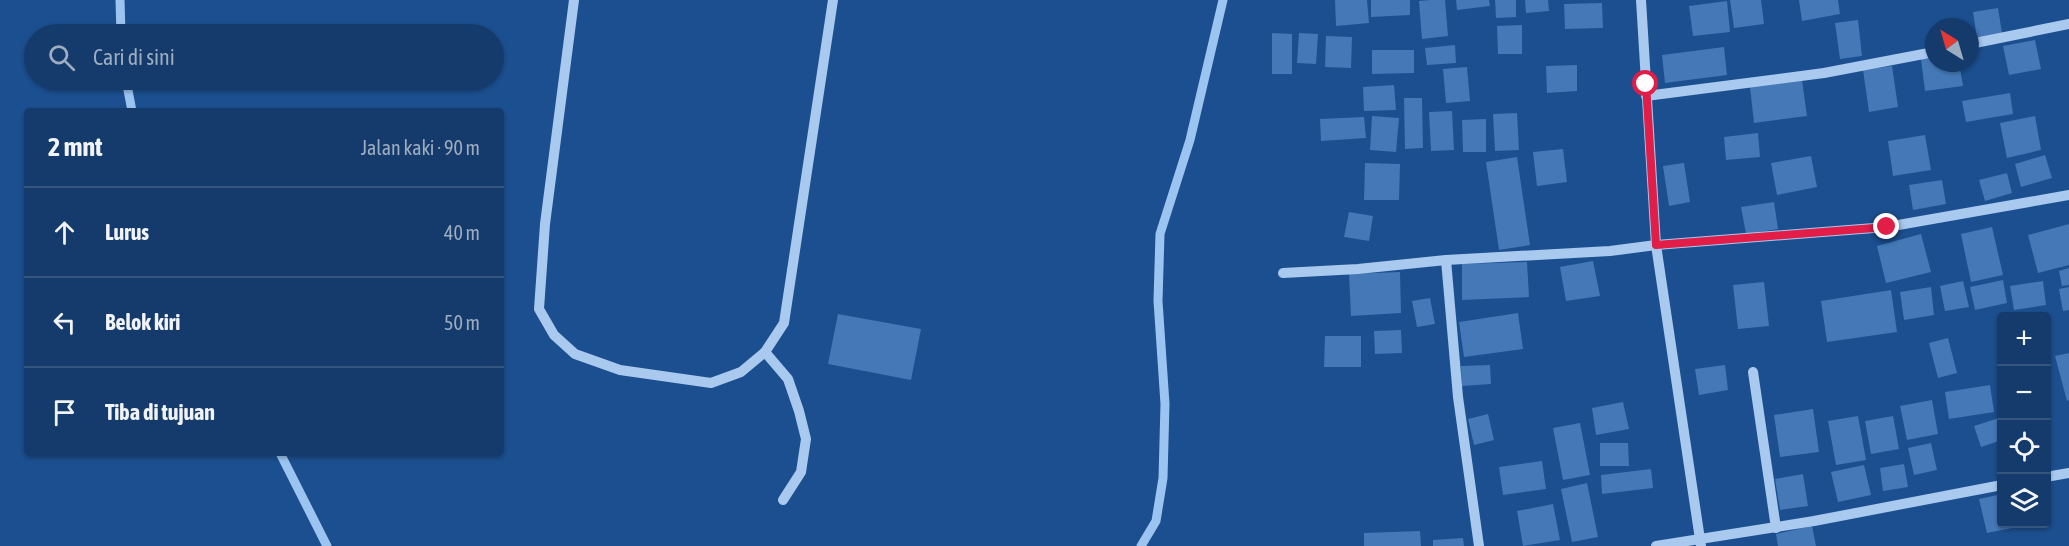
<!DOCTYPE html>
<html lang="id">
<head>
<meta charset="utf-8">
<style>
  :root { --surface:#143b6b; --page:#1d4271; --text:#f1f3f6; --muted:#9dadc1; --line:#33557e }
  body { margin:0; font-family:"Asap Condensed",sans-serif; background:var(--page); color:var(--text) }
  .controls { position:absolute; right:18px; bottom:18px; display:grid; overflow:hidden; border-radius:6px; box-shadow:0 2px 4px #0004 }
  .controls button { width:54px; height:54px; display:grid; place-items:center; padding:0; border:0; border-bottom:2px solid var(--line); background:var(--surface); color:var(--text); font:30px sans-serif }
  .compass { position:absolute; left:1925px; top:18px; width:54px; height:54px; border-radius:50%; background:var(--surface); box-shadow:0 2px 4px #0004; rotate:323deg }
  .stop { position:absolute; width:18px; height:18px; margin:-14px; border:4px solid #e11d48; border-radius:50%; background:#fff }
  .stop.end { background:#e11d48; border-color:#fff; box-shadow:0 2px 6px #0008 }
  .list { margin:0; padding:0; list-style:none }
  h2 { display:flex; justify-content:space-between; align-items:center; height:78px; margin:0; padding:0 24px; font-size:26px }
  h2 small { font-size:20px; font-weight:400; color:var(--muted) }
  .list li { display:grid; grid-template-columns:39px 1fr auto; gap:18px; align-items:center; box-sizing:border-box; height:90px; padding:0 24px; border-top:2px solid var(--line) }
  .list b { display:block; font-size:22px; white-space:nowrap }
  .list em { font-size:20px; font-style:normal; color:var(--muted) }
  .icon { flex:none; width:33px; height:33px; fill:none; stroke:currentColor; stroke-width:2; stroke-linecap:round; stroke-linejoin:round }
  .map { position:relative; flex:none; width:2069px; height:546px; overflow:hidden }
  .search { position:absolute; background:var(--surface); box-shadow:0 2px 4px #0004; left:24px; top:24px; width:480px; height:66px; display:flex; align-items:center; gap:15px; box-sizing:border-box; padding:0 21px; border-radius:33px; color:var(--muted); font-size:22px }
  .panel { position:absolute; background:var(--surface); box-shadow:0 2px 4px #0004; left:24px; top:108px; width:480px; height:348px; border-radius:6px }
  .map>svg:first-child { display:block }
</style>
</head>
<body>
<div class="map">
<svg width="2069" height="546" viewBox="0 0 2069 546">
  <rect width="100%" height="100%" fill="#1b4f8f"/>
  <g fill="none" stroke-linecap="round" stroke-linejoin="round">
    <g stroke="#9cc4f0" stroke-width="9">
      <polyline points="120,0 121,34"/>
      <polyline points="126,80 132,111"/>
      <polyline points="280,453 327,546"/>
      <polyline points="1141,546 1156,521 1163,478 1165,404 1158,301 1160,234 1190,140 1223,0"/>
    </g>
  </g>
  <g fill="#4478b7">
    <polygon points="1335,0 1367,0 1369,23 1336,26"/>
    <polygon points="1371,0 1410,0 1410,15 1371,17"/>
    <polygon points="1430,0 1445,0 1448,36 1422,39 1419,1"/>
    <polygon points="1456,0 1489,0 1490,6 1457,10"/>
    <polygon points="1495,0 1516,0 1516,17 1496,18"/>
    <polygon points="1525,0 1548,0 1549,11 1526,13"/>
    <polygon points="1730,0 1761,0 1764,24 1734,28"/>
    <polygon points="1799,0 1838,0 1840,14 1802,21"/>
    <polygon points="1727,1 1730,32 1693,36 1689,6"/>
    <polygon points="1602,3 1603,28 1565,29 1564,4"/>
    <polygon points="1998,8 2002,33 1977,38 1973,12"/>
    <polygon points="1858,20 1862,56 1840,59 1835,23"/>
    <polygon points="1522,25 1522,54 1498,54 1497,26"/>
    <polygon points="1272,33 1292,34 1292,74 1272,74"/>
    <polygon points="1299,33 1318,34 1316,64 1297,63"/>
    <polygon points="1326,36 1352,37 1351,68 1325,67"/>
    <polygon points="2035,40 2041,69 2009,75 2003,46"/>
    <polygon points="1455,45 1456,63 1427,65 1425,48"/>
    <polygon points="1724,47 1727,75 1665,83 1662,55"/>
    <polygon points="1372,50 1414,50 1414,73 1372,74"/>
    <polygon points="1934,57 1934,63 1959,63 1963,86 1925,91 1921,59"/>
    <polygon points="1577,65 1577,91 1547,93 1546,66"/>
    <polygon points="1892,66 1898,107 1869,112 1863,70"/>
    <polygon points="1467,67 1470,101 1446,103 1443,69"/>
    <polygon points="1802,80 1807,116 1754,123 1750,87"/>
    <polygon points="1394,85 1396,110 1364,111 1363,87"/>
    <polygon points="2010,93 2013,114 1966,122 1962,101"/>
    <polygon points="1404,98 1422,98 1423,148 1405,149"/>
    <polygon points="1452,111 1454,150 1431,151 1429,112"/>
    <polygon points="1517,113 1519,150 1495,151 1493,114"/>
    <polygon points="1372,116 1399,118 1396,152 1370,150"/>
    <polygon points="2035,116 2041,150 2007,158 2000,123"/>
    <polygon points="1364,117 1366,138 1321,141 1320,119"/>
    <polygon points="1486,119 1486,152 1463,152 1462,120"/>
    <polygon points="1758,133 1760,157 1726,160 1724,137"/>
    <polygon points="1925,135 1931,170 1893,176 1888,141"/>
    <polygon points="1563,149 1567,182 1537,186 1533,152"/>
    <polygon points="2045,155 2052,178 2021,187 2015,164"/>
    <polygon points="1811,156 1817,187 1777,195 1771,163"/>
    <polygon points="1517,157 1530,245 1499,250 1486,162"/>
    <polygon points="1365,163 1400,164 1399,200 1364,200"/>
    <polygon points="1684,163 1690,202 1669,206 1663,166"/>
    <polygon points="2007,173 2012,193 1985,201 1979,180"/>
    <polygon points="1942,180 1946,204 1913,210 1909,185"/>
    <polygon points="1774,202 1778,229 1746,234 1741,207"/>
    <polygon points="1349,212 1373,216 1369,241 1344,237"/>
    <polygon points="2069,224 2069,265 2038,273 2028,235"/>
    <polygon points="1992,227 2003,275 1971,282 1961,234"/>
    <polygon points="1921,234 1931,272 1886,283 1877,246"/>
    <polygon points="1593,261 1600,296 1566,301 1560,267"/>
    <polygon points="1527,262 1529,297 1462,300 1462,264"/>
    <polygon points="2069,268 2069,285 2062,286 2059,271"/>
    <polygon points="1400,272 1401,313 1351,316 1349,274"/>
    <polygon points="2003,280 2007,303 1975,310 1970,287"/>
    <polygon points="1963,281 1969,307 1945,311 1940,286"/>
    <polygon points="2043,281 2046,305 2014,310 2010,286"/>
    <polygon points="1764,282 1769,326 1738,329 1733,285"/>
    <polygon points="1931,287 1934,315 1904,320 1900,292"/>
    <polygon points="2069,287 2069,310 2063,311 2059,289"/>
    <polygon points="1891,290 1897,332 1827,342 1821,301"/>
    <polygon points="1430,298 1435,324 1417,327 1412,301"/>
    <polygon points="1518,313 1523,349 1464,357 1459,322"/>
    <polygon points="838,314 921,329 911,380 828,364"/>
    <polygon points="1401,330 1402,353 1375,354 1374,331"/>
    <polygon points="1325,336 1361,336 1361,367 1324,367"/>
    <polygon points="1948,338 1957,373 1938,378 1929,343"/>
    <polygon points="2069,353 2069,400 2067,401 2055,356"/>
    <polygon points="1490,365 1491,384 1462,386 1461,366"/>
    <polygon points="1725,365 1728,390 1699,395 1695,369"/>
    <polygon points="1990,385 1994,412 1949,419 1945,392"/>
    <polygon points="1932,400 1938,434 1907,440 1900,406"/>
    <polygon points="1623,402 1629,429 1596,435 1592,408"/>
    <polygon points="1813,409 1819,452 1780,457 1774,415"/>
    <polygon points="1488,414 1494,440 1474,445 1468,419"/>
    <polygon points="1858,416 1866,460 1836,465 1828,421"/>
    <polygon points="1893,416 1899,449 1871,454 1865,421"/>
    <polygon points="2002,417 2002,440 1981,447 1974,426"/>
    <polygon points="1580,423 1590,475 1563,480 1553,428"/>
    <polygon points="1600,443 1628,443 1629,466 1600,466"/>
    <polygon points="1931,443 1937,470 1914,475 1908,448"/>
    <polygon points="1542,461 1546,489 1503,495 1499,467"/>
    <polygon points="1904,464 1908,487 1883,491 1880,468"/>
    <polygon points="1864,465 1871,495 1838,502 1831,472"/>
    <polygon points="1651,469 1653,488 1602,494 1601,475"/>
    <polygon points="1803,474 1808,506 1780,510 1775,479"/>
    <polygon points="1587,483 1598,537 1572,542 1561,489"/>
    <polygon points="2002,494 2002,524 2021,524 2022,526 1987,533 1979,499"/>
    <polygon points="1553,504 1560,540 1523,546 1517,511"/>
    <polygon points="1812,526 1816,546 1778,546 1776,534"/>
    <polygon points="1420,531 1421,546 1364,546 1364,533"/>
    <polygon points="1463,538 1464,546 1433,546 1433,540"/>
  </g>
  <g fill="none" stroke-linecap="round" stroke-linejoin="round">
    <g stroke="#a9c9ee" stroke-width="10">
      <polyline points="574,0 545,224 539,309 554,335 575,354 620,370 711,383 741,372 765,352 784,323 833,0"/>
      <polyline points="1641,0 1656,245 1701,546"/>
      <polyline points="1970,44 2069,24"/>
      <polyline points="1646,96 1824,73 1934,52"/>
      <polyline points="1283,273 1358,269 1446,260"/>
      <polyline points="765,352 788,379 799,411 806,439 801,472 783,500"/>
      <polyline points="1753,372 1776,528"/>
      <polyline points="2046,477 2069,473"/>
      <polyline points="1479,546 1458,397 1446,260 1610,251 1656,245 1887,227 2069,195"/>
      <polyline points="1656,546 1814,521 2002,485"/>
    </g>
  </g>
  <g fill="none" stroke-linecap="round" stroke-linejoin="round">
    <polyline stroke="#e11d48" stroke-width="8" points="1646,84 1656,245 1887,227"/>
  </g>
</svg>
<div class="controls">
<button>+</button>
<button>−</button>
<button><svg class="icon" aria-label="locate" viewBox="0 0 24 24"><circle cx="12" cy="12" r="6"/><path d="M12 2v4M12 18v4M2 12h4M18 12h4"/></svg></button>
<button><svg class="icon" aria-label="layers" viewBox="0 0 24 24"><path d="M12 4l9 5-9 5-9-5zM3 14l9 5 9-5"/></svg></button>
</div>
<svg class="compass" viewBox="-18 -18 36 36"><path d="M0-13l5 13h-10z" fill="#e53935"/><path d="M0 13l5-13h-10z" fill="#9dadc1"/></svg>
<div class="stop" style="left:1646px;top:84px"></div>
<div class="stop end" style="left:1887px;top:227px"></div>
<div class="search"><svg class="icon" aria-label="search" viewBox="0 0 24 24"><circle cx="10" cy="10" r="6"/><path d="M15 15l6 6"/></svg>Cari di sini</div>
<section class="panel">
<h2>2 mnt<small>Jalan kaki · 90 m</small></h2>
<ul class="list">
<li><svg class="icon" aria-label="ahead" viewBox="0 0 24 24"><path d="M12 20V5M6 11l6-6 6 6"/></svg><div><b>Lurus</b></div><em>40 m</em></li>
<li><svg class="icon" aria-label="left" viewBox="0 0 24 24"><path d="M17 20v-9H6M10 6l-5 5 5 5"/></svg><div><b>Belok kiri</b></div><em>50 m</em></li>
<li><svg class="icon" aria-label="arrive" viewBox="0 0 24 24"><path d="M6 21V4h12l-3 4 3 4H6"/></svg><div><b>Tiba di tujuan</b></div></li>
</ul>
</section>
</div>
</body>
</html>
